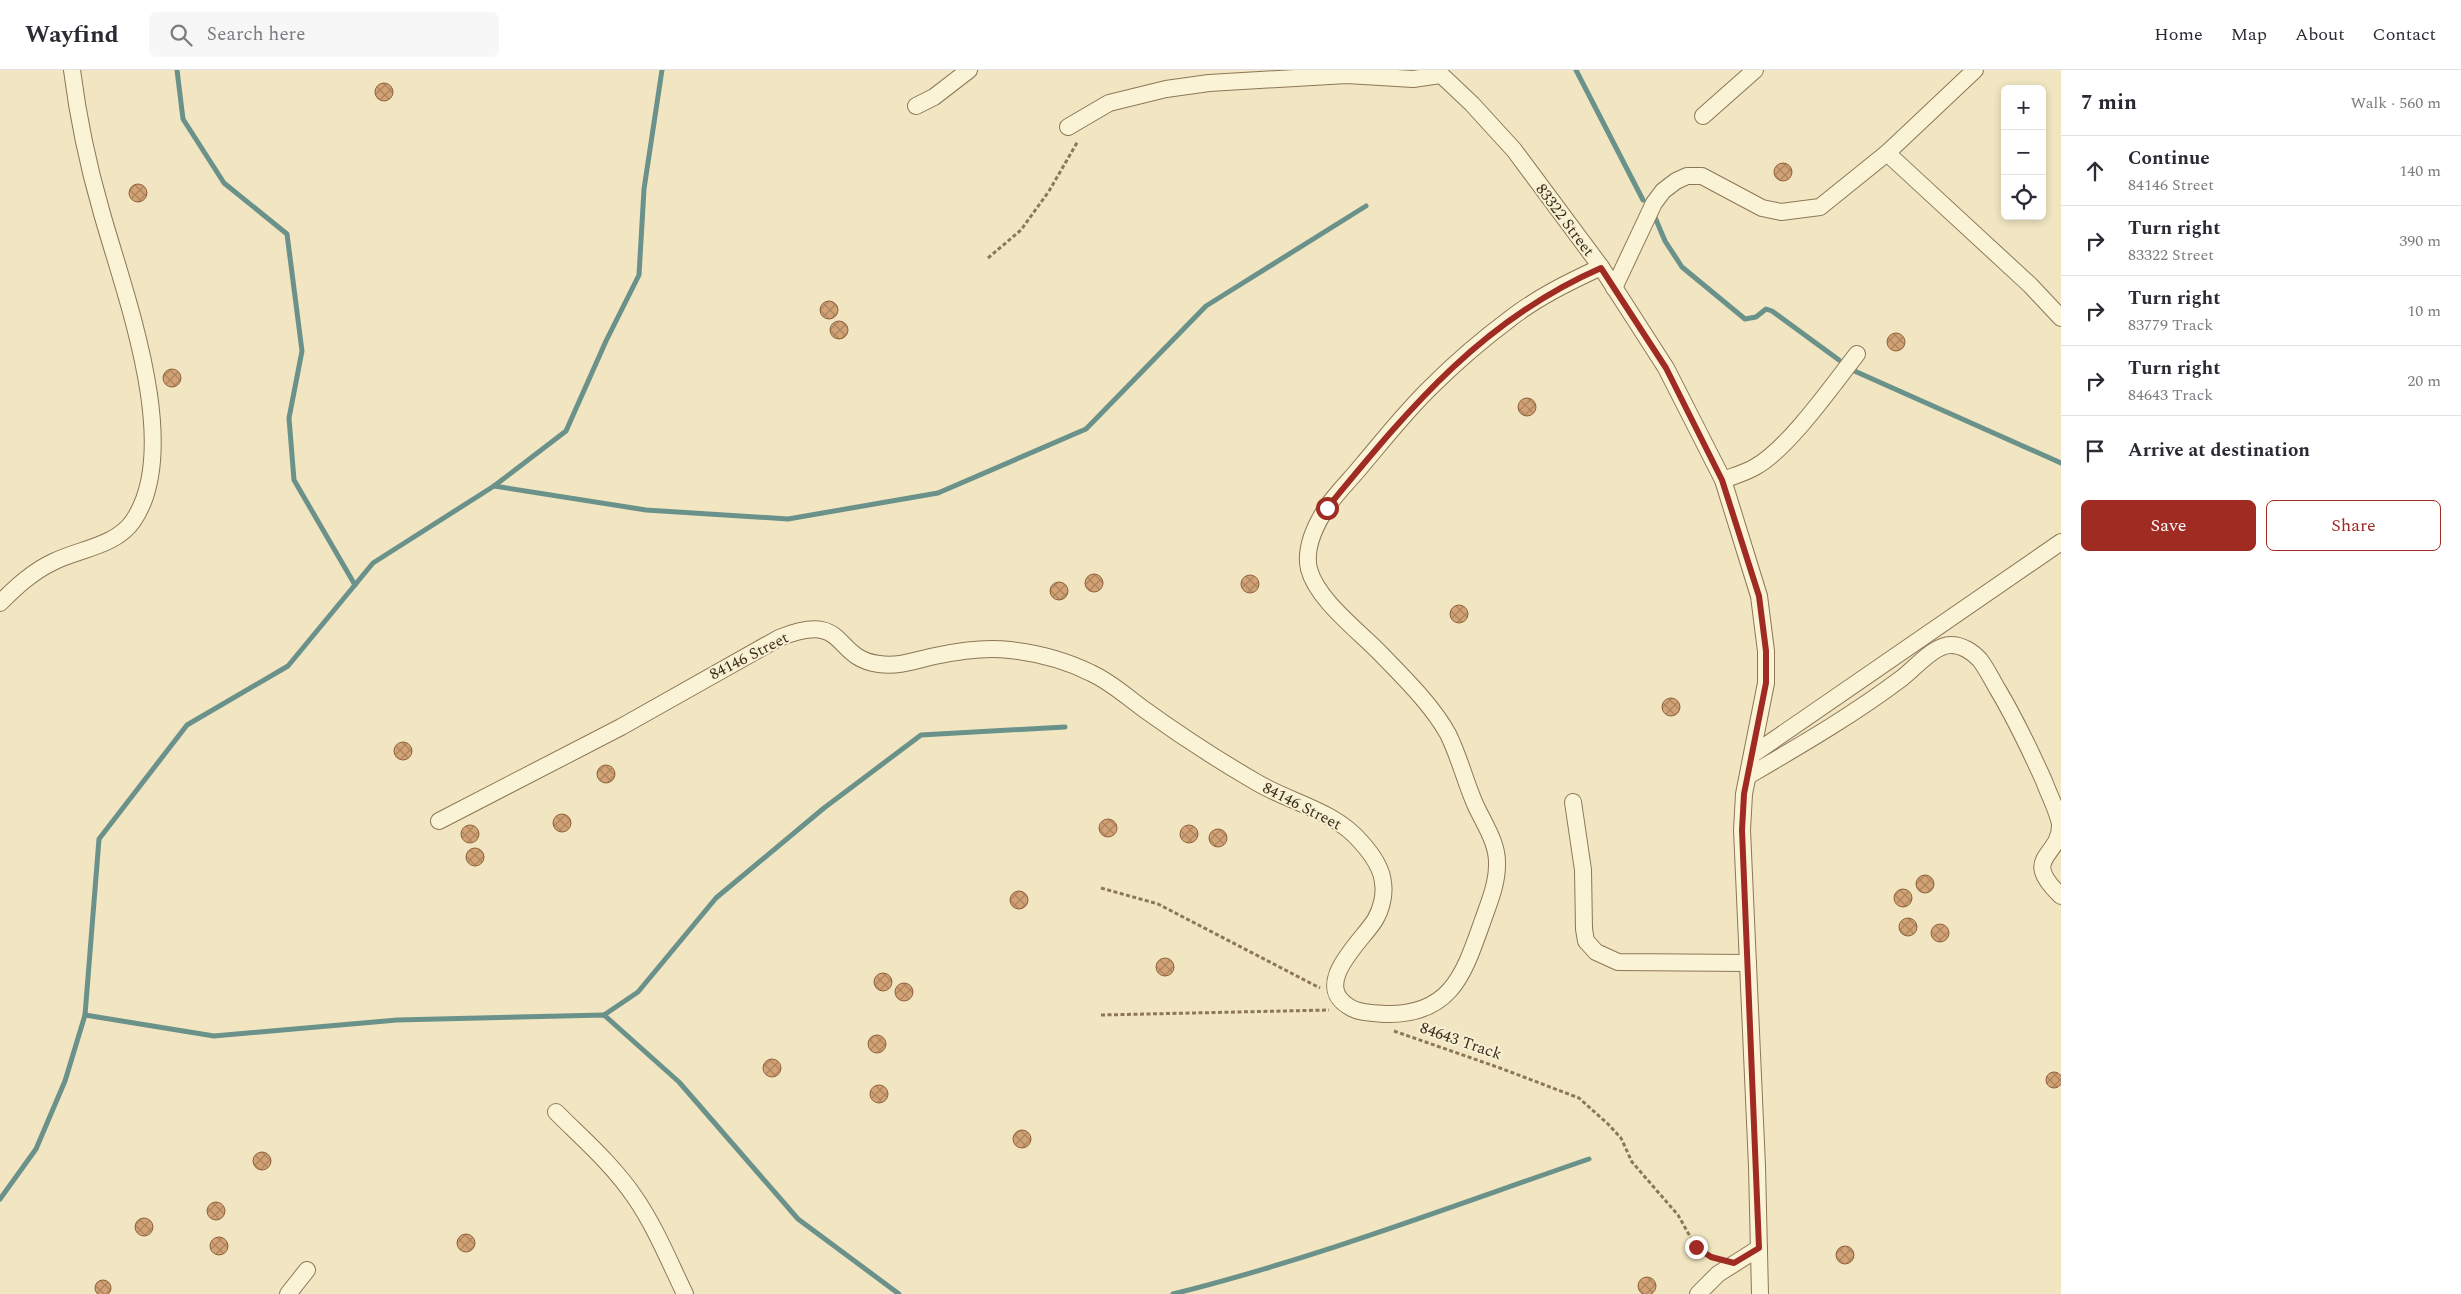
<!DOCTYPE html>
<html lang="en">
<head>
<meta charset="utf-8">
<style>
  :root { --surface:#fff; --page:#f7f7f7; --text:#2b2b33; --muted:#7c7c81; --line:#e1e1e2; --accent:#a02b23 }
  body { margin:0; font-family:Spectral,serif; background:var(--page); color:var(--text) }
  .controls { position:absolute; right:15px; top:15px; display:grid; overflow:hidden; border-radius:8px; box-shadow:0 2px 8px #0003 }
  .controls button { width:45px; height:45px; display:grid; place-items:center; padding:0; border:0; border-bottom:1px solid var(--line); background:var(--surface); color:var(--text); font:25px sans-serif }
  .stop { position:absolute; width:15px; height:15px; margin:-11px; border:4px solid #a02b23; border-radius:50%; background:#fff }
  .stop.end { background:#a02b23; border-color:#fff; box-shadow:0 1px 5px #0008 }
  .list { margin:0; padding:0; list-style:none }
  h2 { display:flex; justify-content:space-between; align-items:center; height:65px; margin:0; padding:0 20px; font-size:21px }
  h2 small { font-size:16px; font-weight:400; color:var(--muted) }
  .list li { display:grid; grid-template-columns:32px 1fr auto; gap:15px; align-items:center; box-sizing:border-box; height:70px; padding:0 20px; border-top:1px solid var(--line) }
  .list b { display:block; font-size:19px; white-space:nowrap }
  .list p { margin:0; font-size:16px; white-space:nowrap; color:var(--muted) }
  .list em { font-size:16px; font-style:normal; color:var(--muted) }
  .actions { display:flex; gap:10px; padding:15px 20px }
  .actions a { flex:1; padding:11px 0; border:1px solid var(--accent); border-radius:8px; text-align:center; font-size:18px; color:var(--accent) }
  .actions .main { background:var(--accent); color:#fff }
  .icon { flex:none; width:28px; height:28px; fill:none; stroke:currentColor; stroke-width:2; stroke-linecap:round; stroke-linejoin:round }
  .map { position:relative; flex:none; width:2061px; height:1224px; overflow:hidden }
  header { display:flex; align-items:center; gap:30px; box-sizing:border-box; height:70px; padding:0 25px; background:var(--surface); border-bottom:1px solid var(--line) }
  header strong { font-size:24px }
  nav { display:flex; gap:28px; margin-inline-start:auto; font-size:18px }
  .search { width:350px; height:45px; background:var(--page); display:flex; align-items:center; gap:12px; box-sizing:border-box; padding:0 18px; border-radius:8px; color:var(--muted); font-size:19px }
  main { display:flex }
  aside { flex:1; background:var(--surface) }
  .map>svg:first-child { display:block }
</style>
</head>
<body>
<header>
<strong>Wayfind</strong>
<div class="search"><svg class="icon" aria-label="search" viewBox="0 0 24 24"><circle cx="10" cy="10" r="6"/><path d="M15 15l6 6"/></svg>Search here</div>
<nav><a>Home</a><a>Map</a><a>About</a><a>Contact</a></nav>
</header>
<main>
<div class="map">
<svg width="2061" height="1224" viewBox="0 0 2061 1224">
  <defs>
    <pattern id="building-cross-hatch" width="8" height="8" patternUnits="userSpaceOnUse" patternTransform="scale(1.25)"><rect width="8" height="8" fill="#d2a274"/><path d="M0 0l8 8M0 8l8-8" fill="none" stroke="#ac845f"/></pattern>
  </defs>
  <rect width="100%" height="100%" fill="#f1e6c1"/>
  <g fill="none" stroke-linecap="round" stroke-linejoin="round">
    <g stroke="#6a928b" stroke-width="5">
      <polyline points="177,0 183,49 224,113 287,164 302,281 289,348 294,410 355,515"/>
      <polyline points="1576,0 1643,130"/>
      <polyline points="1654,145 1665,171 1682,197 1745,249 1756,247 1766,239 1772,241 1839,290"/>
      <polyline points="1850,299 2061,393"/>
      <polyline points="494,416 646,440 788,449 938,423 1086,359 1206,236 1366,136"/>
      <polyline points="85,945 214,966 397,950 604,945 679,1012 798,1149 899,1224"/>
      <polyline points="604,945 638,922 716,828 824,738 921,665 1065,657"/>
      <polyline points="0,1129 36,1079 65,1011 85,945 99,769 187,655 288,596 373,493 494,416 566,361 606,271 639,205 644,119 662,0"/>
      <path d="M1173 1224C1314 1189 1452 1136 1589 1089"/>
    </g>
  </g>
  <g fill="url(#building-cross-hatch)" stroke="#8e623b">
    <circle cx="384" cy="22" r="9"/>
    <circle cx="1783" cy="102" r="9"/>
    <circle cx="138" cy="123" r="9"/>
    <circle cx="829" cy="240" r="9"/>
    <circle cx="839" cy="260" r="9"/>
    <circle cx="1896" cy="272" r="9"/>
    <circle cx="172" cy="308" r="9"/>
    <circle cx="1527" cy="337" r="9"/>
    <circle cx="1094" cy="513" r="9"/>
    <circle cx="1250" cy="514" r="9"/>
    <circle cx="1059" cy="521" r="9"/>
    <circle cx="1459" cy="544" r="9"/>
    <circle cx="1671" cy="637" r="9"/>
    <circle cx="403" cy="681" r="9"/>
    <circle cx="606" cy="704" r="9"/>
    <circle cx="562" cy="753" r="9"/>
    <circle cx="1108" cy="758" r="9"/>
    <circle cx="470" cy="764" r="9"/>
    <circle cx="1189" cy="764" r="9"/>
    <circle cx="1218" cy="768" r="9"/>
    <circle cx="475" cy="787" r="9"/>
    <circle cx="1925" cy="814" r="9"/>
    <circle cx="1903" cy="828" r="9"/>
    <circle cx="1019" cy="830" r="9"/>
    <circle cx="1908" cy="857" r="9"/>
    <circle cx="1940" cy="863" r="9"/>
    <circle cx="1165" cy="897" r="9"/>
    <circle cx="883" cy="912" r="9"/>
    <circle cx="904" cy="922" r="9"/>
    <circle cx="877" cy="974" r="9"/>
    <circle cx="772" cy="998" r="9"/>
    <circle cx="2054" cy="1010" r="8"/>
    <circle cx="879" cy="1024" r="9"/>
    <circle cx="1022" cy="1069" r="9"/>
    <circle cx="262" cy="1091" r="9"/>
    <circle cx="216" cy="1141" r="9"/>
    <circle cx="144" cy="1157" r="9"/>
    <circle cx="466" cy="1173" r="9"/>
    <circle cx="219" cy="1176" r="9"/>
    <circle cx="1845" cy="1185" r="9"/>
    <circle cx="1647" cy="1216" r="9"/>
    <circle cx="103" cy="1218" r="8"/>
  </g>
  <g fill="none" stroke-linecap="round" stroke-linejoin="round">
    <defs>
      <g id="minor">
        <polyline points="1436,0 1472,34 1514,80 1601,197 1666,298 1723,410 1759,526 1766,581 1766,613 1744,724 1742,760 1757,1096 1760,1224"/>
        <polyline points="916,36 934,27 969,0"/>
        <polyline points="1703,46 1755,0"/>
        <polyline points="1068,57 1109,33 1166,19 1209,13 1347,5 1413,9 1440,5"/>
        <polyline points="1887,83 2030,215 2061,248"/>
        <polyline points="1614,218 1654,133 1663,121 1676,111 1687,106 1702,106 1762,138 1781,142 1820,137 1887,83 1975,0"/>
        <path d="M1723 410C1733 406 1745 403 1755 397 1787 380 1833 315 1857 284"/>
        <path d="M0 533C16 517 32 502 53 492 79 479 116 476 133 451 184 377 123 220 101 140 88 95 78 47 72 0"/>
        <polyline points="1752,685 2061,472"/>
        <path d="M1748 706C1801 675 1853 645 1902 608 1915 598 1934 575 1951 575 1962 575 1973 582 1980 590 1987 599 1992 610 1998 620 2016 650 2030 680 2044 711 2049 725 2057 739 2060 754 2061 788 2019 786 2061 826"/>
        <polyline points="1573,732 1583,800 1584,859 1586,871 1596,882 1618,892 1748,893"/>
        <path d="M439 751 621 657 779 568C849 540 831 588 879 594 899 597 916 590 935 586 958 581 986 577 1010 580 1037 583 1067 591 1091 603 1111 612 1127 627 1145 640 1181 666 1218 690 1256 712 1291 733 1334 740 1361 772 1371 783 1382 799 1383 813 1385 825 1381 840 1375 850 1362 871 1312 913 1348 936 1357 943 1373 943 1384 944 1452 946 1464 903 1483 850 1489 833 1497 814 1497 795 1498 773 1484 754 1475 734 1465 711 1459 686 1448 664 1432 635 1404 608 1381 584 1359 561 1317 530 1309 499 1304 478 1316 454 1327 437 1337 422 1352 408 1363 394 1385 368 1407 340 1432 316 1456 292 1483 269 1511 248 1538 227 1569 212 1601 197"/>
        <path d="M556 1042C583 1069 612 1094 634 1126 655 1156 669 1191 685 1224"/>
        <polyline points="288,1224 307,1200"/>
        <polyline points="1698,1224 1718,1204 1759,1178"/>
      </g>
    </defs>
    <use href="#minor" stroke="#8c7757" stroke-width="18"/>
    <g stroke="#8c7757" stroke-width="3" stroke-dasharray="4 2.5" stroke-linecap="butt">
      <polyline points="988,188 1021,160 1049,121 1078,71"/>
      <polyline points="1101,818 1158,834 1320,918"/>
      <polyline points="1101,945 1329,940"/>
      <polyline points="1394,961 1500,998 1579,1028 1608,1054 1621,1068 1632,1092 1678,1145 1696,1177 1714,1187"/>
    </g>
    <use href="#minor" stroke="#fbf3d5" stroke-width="16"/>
  </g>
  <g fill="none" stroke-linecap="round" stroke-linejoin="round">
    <path stroke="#a02b23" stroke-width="6" d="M1327 438C1409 339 1480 251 1601 198L1666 298 1722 410 1759 526 1766 581V613L1744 724 1742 760 1759 1178 1734 1193 1711 1187 1696 1177"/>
  </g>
  <g text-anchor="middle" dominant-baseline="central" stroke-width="4" stroke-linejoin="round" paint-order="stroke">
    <g font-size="16" fill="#3b2e1d" stroke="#f8f0d2">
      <text transform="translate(1565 150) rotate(53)">83322 Street</text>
      <text transform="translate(749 586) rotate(-27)">84146 Street</text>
      <text transform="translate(1302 736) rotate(27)">84146 Street</text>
      <text transform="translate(1461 971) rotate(19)">84643 Track</text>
    </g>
  </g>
</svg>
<div class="controls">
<button>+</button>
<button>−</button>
<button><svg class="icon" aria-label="locate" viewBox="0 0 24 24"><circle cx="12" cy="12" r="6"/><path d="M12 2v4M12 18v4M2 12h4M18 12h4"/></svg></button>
</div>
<div class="stop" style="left:1327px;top:438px"></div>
<div class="stop end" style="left:1696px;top:1177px"></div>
</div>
<aside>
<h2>7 min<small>Walk · 560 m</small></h2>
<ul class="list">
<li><svg class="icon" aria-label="ahead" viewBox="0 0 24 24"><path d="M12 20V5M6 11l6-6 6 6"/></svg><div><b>Continue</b><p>84146 Street</p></div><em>140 m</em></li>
<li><svg class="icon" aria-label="right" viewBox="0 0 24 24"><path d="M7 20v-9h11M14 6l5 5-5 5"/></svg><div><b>Turn right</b><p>83322 Street</p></div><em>390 m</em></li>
<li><svg class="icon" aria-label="right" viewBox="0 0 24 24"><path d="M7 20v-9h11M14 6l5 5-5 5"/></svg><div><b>Turn right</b><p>83779 Track</p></div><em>10 m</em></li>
<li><svg class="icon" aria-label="right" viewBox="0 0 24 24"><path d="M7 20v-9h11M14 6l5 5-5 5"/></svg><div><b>Turn right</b><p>84643 Track</p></div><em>20 m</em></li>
<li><svg class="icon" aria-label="arrive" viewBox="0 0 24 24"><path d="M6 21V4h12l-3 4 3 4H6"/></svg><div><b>Arrive at destination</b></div></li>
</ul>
<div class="actions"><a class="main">Save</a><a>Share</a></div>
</aside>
</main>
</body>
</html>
